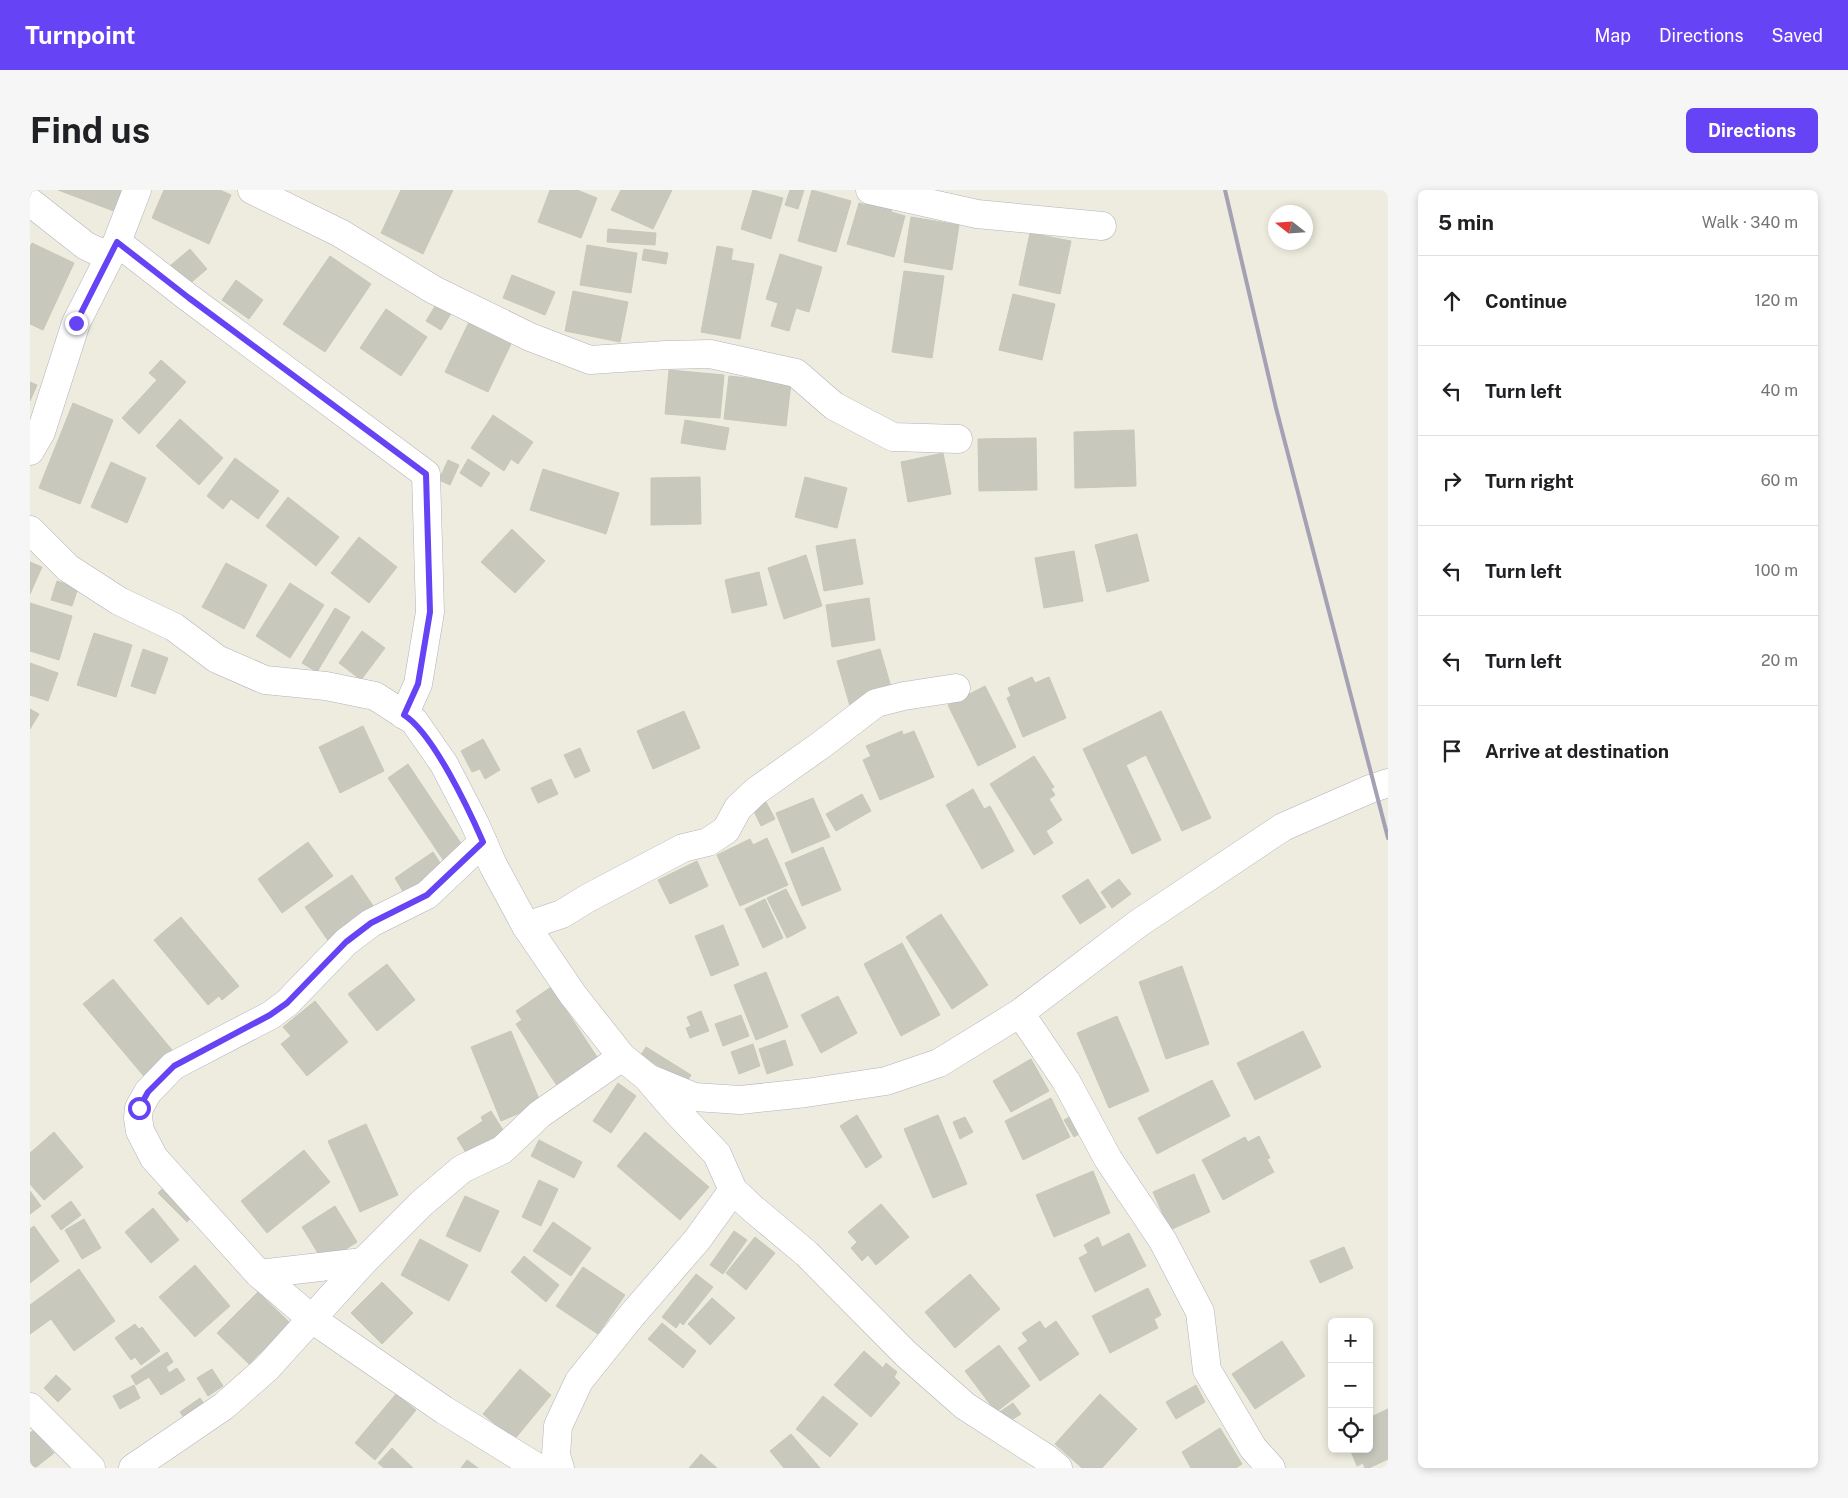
<!DOCTYPE html>
<html lang="en">
<head>
<meta charset="utf-8">
<style>
  :root { --surface:#fff; --page:#f6f6f6; --text:#202124; --muted:#757577; --line:#e0e0e0; --accent:#6643f4 }
  body { margin:0; font-family:"Public Sans",sans-serif; background:var(--page); color:var(--text) }
  .controls { position:absolute; right:15px; bottom:15px; display:grid; overflow:hidden; border-radius:8px; box-shadow:0 2px 8px #0003 }
  .controls button { width:45px; height:45px; display:grid; place-items:center; padding:0; border:0; border-bottom:1px solid var(--line); background:var(--surface); color:var(--text); font:25px sans-serif }
  .compass { position:absolute; left:1238px; top:15px; width:45px; height:45px; border-radius:50%; background:var(--surface); box-shadow:0 2px 8px #0003; rotate:287deg }
  .stop { position:absolute; width:15px; height:15px; margin:-11px; border:4px solid #6643f4; border-radius:50%; background:#fff }
  .stop.end { background:#6643f4; border-color:#fff; box-shadow:0 1px 5px #0008 }
  .list { margin:0; padding:0; list-style:none }
  h2 { display:flex; justify-content:space-between; align-items:center; height:65px; margin:0; padding:0 20px; font-size:21px }
  h2 small { font-size:16px; font-weight:400; color:var(--muted) }
  .list li { display:grid; grid-template-columns:32px 1fr auto; gap:15px; align-items:center; box-sizing:border-box; height:90px; padding:0 20px; border-top:1px solid var(--line) }
  .list b { display:block; font-size:19px; white-space:nowrap }
  .list em { font-size:16px; font-style:normal; color:var(--muted) }
  .icon { flex:none; width:28px; height:28px; fill:none; stroke:currentColor; stroke-width:2; stroke-linecap:round; stroke-linejoin:round }
  .map { position:relative; flex:none; width:1358px; height:1278px; overflow:hidden; border-radius:8px }
  header { display:flex; align-items:center; gap:30px; box-sizing:border-box; height:70px; padding:0 25px; background:var(--accent); color:#fff }
  header strong { font-size:24px }
  nav { display:flex; gap:28px; margin-inline-start:auto; font-size:18px }
  .intro { display:flex; align-items:center; justify-content:space-between; box-sizing:border-box; height:120px; padding:0 30px }
  h1 { margin:0; font-size:35px }
  .button { padding:12px 22px; border-radius:8px; background:var(--accent); color:#fff; font-size:18px; font-weight:700 }
  main { display:flex; gap:30px; padding:0 30px }
  aside { flex:1; background:var(--surface); border-radius:8px; box-shadow:0 2px 8px #0003 }
  .map>svg:first-child { display:block }
</style>
</head>
<body>
<header>
<strong>Turnpoint</strong>
<nav><a>Map</a><a>Directions</a><a>Saved</a></nav>
</header>
<div class="intro"><h1>Find us</h1><a class="button">Directions</a></div>
<main>
<div class="map">
<svg width="1358" height="1278" viewBox="0 0 1358 1278">
  <rect width="100%" height="100%" fill="#edecde"/>
  <g fill="#c8c8bd" stroke="#c8c8b7">
    <polygon points="28,0 97,0 89,23"/>
    <polygon points="134,0 190,0 201,5 179,54 122,28"/>
    <polygon points="371,0 423,0 393,64 351,43"/>
    <polygon points="520,0 547,0 567,8 551,48 508,32"/>
    <polygon points="591,0 642,0 623,39 581,20"/>
    <polygon points="723,0 753,8 741,49 711,39"/>
    <polygon points="760,0 774,0 768,19 755,15"/>
    <polygon points="782,0 821,11 806,62 768,51"/>
    <polygon points="838,8 864,15 861,22 875,26 864,67 817,54 829,13 836,15"/>
    <polygon points="881,27 929,35 922,80 874,72"/>
    <polygon points="578,39 626,43 625,55 577,52"/>
    <polygon points="1000,43 1041,51 1030,104 989,95"/>
    <polygon points="2,53 44,73 13,140 0,134 0,57"/>
    <polygon points="557,55 607,63 601,103 550,95"/>
    <polygon points="687,56 703,59 701,70 724,74 710,149 671,142"/>
    <polygon points="160,59 177,79 158,95 141,75"/>
    <polygon points="614,59 638,63 636,74 612,70"/>
    <polygon points="750,64 792,77 779,122 766,118 759,141 741,136 748,113 736,109"/>
    <polygon points="300,66 341,94 295,162 253,134"/>
    <polygon points="874,81 914,86 902,168 862,162"/>
    <polygon points="482,85 525,102 515,125 473,108"/>
    <polygon points="206,90 233,110 219,129 192,110"/>
    <polygon points="543,101 598,112 590,152 535,141"/>
    <polygon points="983,104 1025,114 1012,170 969,160"/>
    <polygon points="407,113 422,122 411,140 396,131"/>
    <polygon points="356,119 397,147 371,186 330,158"/>
    <polygon points="439,132 482,152 458,202 415,182"/>
    <polygon points="131,170 156,192 109,244 92,228 127,190 119,183"/>
    <polygon points="639,180 694,185 690,228 635,224"/>
    <polygon points="699,186 761,193 756,236 694,229"/>
    <polygon points="0,192 7,195 0,211"/>
    <polygon points="43,213 83,230 50,314 9,298"/>
    <polygon points="463,225 503,252 488,274 481,269 474,281 441,258"/>
    <polygon points="150,229 193,268 169,295 126,256"/>
    <polygon points="655,230 699,238 695,260 651,253"/>
    <polygon points="1104,240 1106,296 1045,298 1044,242"/>
    <polygon points="1006,248 1007,300 949,301 948,249"/>
    <polygon points="913,263 921,304 878,312 871,272"/>
    <polygon points="205,268 249,301 228,329 201,309 193,319 177,306"/>
    <polygon points="438,269 460,283 451,297 430,283"/>
    <polygon points="418,270 429,275 420,295 409,290"/>
    <polygon points="81,272 116,288 97,333 61,317"/>
    <polygon points="513,279 589,303 576,344 500,320"/>
    <polygon points="670,287 671,334 621,335 621,288"/>
    <polygon points="775,287 817,298 807,338 765,327"/>
    <polygon points="258,307 309,347 286,376 236,336"/>
    <polygon points="482,339 515,371 485,403 451,372"/>
    <polygon points="1107,344 1119,391 1077,402 1065,355"/>
    <polygon points="329,347 367,377 339,413 301,383"/>
    <polygon points="825,349 833,394 794,401 786,356"/>
    <polygon points="1044,361 1053,411 1014,418 1005,368"/>
    <polygon points="776,365 792,416 754,429 738,378"/>
    <polygon points="0,372 12,377 0,404"/>
    <polygon points="196,373 237,395 214,439 172,417"/>
    <polygon points="729,382 737,415 702,423 695,390"/>
    <polygon points="27,391 48,398 42,416 21,410"/>
    <polygon points="260,393 294,415 260,468 226,446"/>
    <polygon points="839,408 845,450 802,457 796,415"/>
    <polygon points="0,413 42,426 29,470 0,461"/>
    <polygon points="305,418 320,427 287,482 272,473"/>
    <polygon points="332,441 355,458 331,490 309,473"/>
    <polygon points="64,443 102,455 86,507 47,495"/>
    <polygon points="113,459 138,468 125,504 101,496"/>
    <polygon points="850,459 863,504 820,516 807,471"/>
    <polygon points="0,473 28,483 18,511 0,505"/>
    <polygon points="1002,487 1005,493 1019,487 1036,528 993,547 977,508 981,506 978,498"/>
    <polygon points="955,496 986,557 948,576 918,515"/>
    <polygon points="0,519 9,524 0,539"/>
    <polygon points="654,521 670,558 623,579 607,541"/>
    <polygon points="1131,521 1181,628 1152,641 1116,565 1096,575 1131,650 1102,664 1053,559"/>
    <polygon points="333,536 354,581 310,603 289,557"/>
    <polygon points="872,541 873,545 884,541 904,587 850,610 833,570 841,566 836,556"/>
    <polygon points="453,549 470,580 455,589 450,579 442,582 431,561"/>
    <polygon points="550,558 560,581 545,588 534,565"/>
    <polygon points="1004,566 1024,597 1021,599 1025,605 1019,609 1032,630 1016,641 1023,653 1004,665 960,594"/>
    <polygon points="378,574 438,664 418,677 358,588"/>
    <polygon points="521,589 528,604 508,613 501,598"/>
    <polygon points="943,599 954,619 960,616 984,661 952,679 916,615"/>
    <polygon points="832,604 841,621 806,641 796,624"/>
    <polygon points="783,608 800,647 762,663 746,623"/>
    <polygon points="736,612 745,629 731,636 723,619"/>
    <polygon points="737,648 758,695 710,716 687,665 720,649 723,655"/>
    <polygon points="278,652 303,686 252,723 228,689"/>
    <polygon points="793,657 811,700 772,716 755,673"/>
    <polygon points="403,662 414,679 375,705 365,688"/>
    <polygon points="667,671 678,696 640,714 628,690"/>
    <polygon points="322,685 346,720 299,752 275,717"/>
    <polygon points="1058,689 1076,717 1050,734 1032,706"/>
    <polygon points="1089,689 1101,704 1082,718 1071,702"/>
    <polygon points="756,699 776,738 757,748 737,708"/>
    <polygon points="735,709 753,748 733,758 715,719"/>
    <polygon points="911,724 958,795 922,819 876,747"/>
    <polygon points="151,727 209,796 192,810 189,806 178,815 124,750"/>
    <polygon points="693,735 709,775 681,786 665,746"/>
    <polygon points="872,753 910,825 871,846 834,774"/>
    <polygon points="357,774 385,810 347,841 318,804"/>
    <polygon points="1152,776 1179,854 1136,869 1109,792"/>
    <polygon points="736,782 758,837 726,850 704,795"/>
    <polygon points="83,789 147,866 118,891 53,814"/>
    <polygon points="521,797 573,876 532,903 486,834 492,830 486,821"/>
    <polygon points="808,806 827,843 791,863 771,825"/>
    <polygon points="285,811 318,852 277,886 251,854 261,846 253,837"/>
    <polygon points="671,821 679,841 660,848 656,838 661,836 657,827"/>
    <polygon points="711,825 719,846 693,856 685,834"/>
    <polygon points="1087,826 1119,901 1079,918 1047,843"/>
    <polygon points="481,841 511,914 471,931 441,857"/>
    <polygon points="1273,841 1291,877 1225,910 1207,873"/>
    <polygon points="755,850 763,875 737,884 729,859"/>
    <polygon points="723,854 730,876 709,884 701,862"/>
    <polygon points="616,857 661,885 655,894 611,865"/>
    <polygon points="1001,869 1019,901 981,922 963,891"/>
    <polygon points="1182,890 1200,926 1127,964 1108,928"/>
    <polygon points="588,893 606,906 581,943 563,931"/>
    <polygon points="1021,908 1040,947 993,970 975,931"/>
    <polygon points="461,921 476,945 439,968 427,948 453,931 451,927"/>
    <polygon points="1049,922 1059,938 1044,947 1034,930"/>
    <polygon points="827,925 852,967 836,978 810,936"/>
    <polygon points="908,925 937,994 903,1008 874,939"/>
    <polygon points="935,927 943,942 930,949 923,932"/>
    <polygon points="336,934 368,1005 330,1022 298,951"/>
    <polygon points="24,942 53,977 14,1010 0,994 0,963"/>
    <polygon points="615,942 679,997 650,1030 587,976"/>
    <polygon points="1229,946 1240,968 1237,969 1244,982 1193,1010 1172,970 1215,947 1218,952"/>
    <polygon points="509,950 552,972 544,988 501,966"/>
    <polygon points="274,960 300,992 237,1043 211,1011"/>
    <polygon points="1063,981 1080,1023 1024,1047 1006,1005"/>
    <polygon points="1164,984 1180,1022 1140,1040 1123,1002"/>
    <polygon points="509,990 528,999 511,1036 492,1027"/>
    <polygon points="139,992 168,1021 157,1032 128,1003"/>
    <polygon points="0,1001 11,1016 0,1024"/>
    <polygon points="435,1006 469,1021 450,1062 416,1046"/>
    <polygon points="41,1011 51,1025 31,1040 21,1026"/>
    <polygon points="851,1014 879,1047 846,1075 838,1065 832,1071 821,1058 827,1052 818,1042"/>
    <polygon points="305,1016 327,1052 294,1073 272,1037"/>
    <polygon points="123,1018 149,1050 121,1073 95,1042"/>
    <polygon points="54,1029 71,1058 52,1069 35,1040"/>
    <polygon points="523,1032 561,1058 541,1086 503,1061"/>
    <polygon points="4,1036 29,1071 0,1093 0,1039"/>
    <polygon points="704,1041 717,1050 693,1084 680,1075"/>
    <polygon points="1099,1043 1116,1076 1065,1102 1049,1068 1058,1063 1054,1055 1068,1047 1072,1057"/>
    <polygon points="725,1047 745,1063 716,1100 696,1083"/>
    <polygon points="390,1049 438,1075 419,1111 371,1085"/>
    <polygon points="1314,1057 1323,1078 1290,1093 1280,1071"/>
    <polygon points="494,1066 529,1095 516,1112 481,1082"/>
    <polygon points="165,1075 200,1116 165,1147 129,1107"/>
    <polygon points="553,1077 595,1105 568,1144 526,1116"/>
    <polygon points="49,1079 85,1131 44,1161 21,1129 0,1144 0,1115"/>
    <polygon points="666,1084 683,1097 653,1135 650,1132 646,1138 632,1127"/>
    <polygon points="940,1084 970,1119 925,1158 895,1122"/>
    <polygon points="352,1092 383,1123 352,1154 321,1123"/>
    <polygon points="1118,1098 1131,1125 1124,1129 1128,1138 1080,1163 1062,1126"/>
    <polygon points="228,1102 260,1133 219,1174 187,1143"/>
    <polygon points="682,1108 705,1128 680,1155 658,1134"/>
    <polygon points="1010,1131 1015,1139 1026,1131 1049,1164 1010,1191 988,1158 998,1151 992,1143"/>
    <polygon points="632,1133 666,1161 653,1178 618,1149"/>
    <polygon points="105,1134 109,1139 112,1137 130,1161 111,1175 105,1167 101,1170 85,1148"/>
    <polygon points="1252,1151 1275,1186 1225,1219 1202,1184"/>
    <polygon points="969,1155 1000,1196 966,1222 935,1181"/>
    <polygon points="834,1161 853,1178 856,1173 867,1182 864,1187 870,1193 841,1227 804,1195"/>
    <polygon points="137,1162 143,1172 136,1177 139,1183 147,1178 155,1190 131,1205 119,1187 106,1195 101,1186"/>
    <polygon points="182,1179 193,1196 178,1206 167,1188"/>
    <polygon points="490,1179 521,1205 484,1250 453,1224"/>
    <polygon points="26,1185 41,1199 28,1212 14,1198"/>
    <polygon points="104,1195 110,1208 90,1219 83,1206"/>
    <polygon points="1166,1195 1175,1212 1146,1229 1136,1212"/>
    <polygon points="366,1204 386,1220 345,1270 325,1253"/>
    <polygon points="1070,1204 1107,1239 1072,1278 1052,1278 1025,1254"/>
    <polygon points="793,1206 828,1234 800,1267 766,1239"/>
    <polygon points="170,1208 177,1218 157,1232 150,1222"/>
    <polygon points="983,1213 991,1224 975,1234 968,1223"/>
    <polygon points="1358,1219 1358,1269 1339,1278 1335,1278 1333,1273 1327,1276 1320,1259 1339,1259 1339,1228"/>
    <polygon points="1190,1238 1212,1274 1206,1278 1161,1278 1152,1262"/>
    <polygon points="4,1240 24,1263 5,1278 0,1278 0,1243"/>
    <polygon points="761,1244 790,1278 754,1278 740,1261"/>
    <polygon points="362,1258 383,1278 354,1278 348,1273"/>
    <polygon points="671,1264 687,1278 659,1278"/>
    <polygon points="437,1270 448,1278 431,1278"/>
  </g>
  <g fill="none" stroke-linecap="round" stroke-linejoin="round">
    <defs>
      <g id="minor">
        <polyline points="222,0 310,43 404,100 500,147 560,170 636,165 680,164 766,183 804,216 863,247 928,249"/>
        <polyline points="840,0 947,24 1072,36"/>
        <polyline points="0,12 56,56 78,66"/>
        <polyline points="87,52 159,108 396,284 400,422 388,494 374,525"/>
        <polyline points="0,261 11,242 46,133 87,52 107,0"/>
        <polyline points="0,340 38,378 89,411 144,437 187,469 235,490 296,496 345,506 384,531 414,574 445,634 463,675 496,736 543,805 592,867 618,888 664,907 710,910 776,903 856,891 909,873 990,823 1109,733 1253,637 1340,599 1358,593"/>
        <polyline points="453,652 397,705 341,733 316,752 257,813 241,825 143,876 118,902 109,918 108,928 110,941 124,968 229,1084 282,1129 414,1220 508,1278"/>
        <polyline points="496,736 532,724 558,708 653,658 678,652 696,640 708,618 726,601 791,555 846,513 874,506 926,498"/>
        <polyline points="990,823 1036,891 1078,969 1133,1051 1170,1122 1177,1180 1223,1258 1241,1278"/>
        <polyline points="621,892 646,921 687,964 703,1000 722,1018 777,1064 876,1164 935,1216 1016,1268 1028,1278"/>
        <polyline points="229,1084 333,1072"/>
        <polyline points="0,1217 61,1278"/>
        <polyline points="103,1278 194,1216 237,1178 333,1072 392,1013 432,979 472,960 510,924 592,867"/>
        <polyline points="530,1278 526,1265 528,1236 549,1191 602,1125 667,1050 703,1000"/>
      </g>
    </defs>
    <use href="#minor" stroke="#b4b1be" stroke-width="29"/>
    <use href="#minor" stroke="#fff" stroke-width="28"/>
    <polyline stroke="#a5a1b5" stroke-width="4" points="1195,0 1246,218 1358,648"/>
  </g>
  <g fill="none" stroke-linecap="round" stroke-linejoin="round">
    <path stroke="#6643f4" stroke-width="6" d="M46 133 87 52 159 108 396 284 400 422 388 494 374 525C403 543 439 620 453 652L397 705 341 733 316 752 257 813 240 825 144 876 118 902 109 918"/>
  </g>
</svg>
<div class="controls">
<button>+</button>
<button>−</button>
<button><svg class="icon" aria-label="locate" viewBox="0 0 24 24"><circle cx="12" cy="12" r="6"/><path d="M12 2v4M12 18v4M2 12h4M18 12h4"/></svg></button>
</div>
<svg class="compass" viewBox="-18 -18 36 36"><path d="M0-13l5 13h-10z" fill="#e53935"/><path d="M0 13l5-13h-10z" fill="#757577"/></svg>
<div class="stop" style="left:109px;top:918px"></div>
<div class="stop end" style="left:46px;top:133px"></div>
</div>
<aside>
<h2>5 min<small>Walk · 340 m</small></h2>
<ul class="list">
<li><svg class="icon" aria-label="ahead" viewBox="0 0 24 24"><path d="M12 20V5M6 11l6-6 6 6"/></svg><div><b>Continue</b></div><em>120 m</em></li>
<li><svg class="icon" aria-label="left" viewBox="0 0 24 24"><path d="M17 20v-9H6M10 6l-5 5 5 5"/></svg><div><b>Turn left</b></div><em>40 m</em></li>
<li><svg class="icon" aria-label="right" viewBox="0 0 24 24"><path d="M7 20v-9h11M14 6l5 5-5 5"/></svg><div><b>Turn right</b></div><em>60 m</em></li>
<li><svg class="icon" aria-label="left" viewBox="0 0 24 24"><path d="M17 20v-9H6M10 6l-5 5 5 5"/></svg><div><b>Turn left</b></div><em>100 m</em></li>
<li><svg class="icon" aria-label="left" viewBox="0 0 24 24"><path d="M17 20v-9H6M10 6l-5 5 5 5"/></svg><div><b>Turn left</b></div><em>20 m</em></li>
<li><svg class="icon" aria-label="arrive" viewBox="0 0 24 24"><path d="M6 21V4h12l-3 4 3 4H6"/></svg><div><b>Arrive at destination</b></div></li>
</ul>
</aside>
</main>
</body>
</html>
